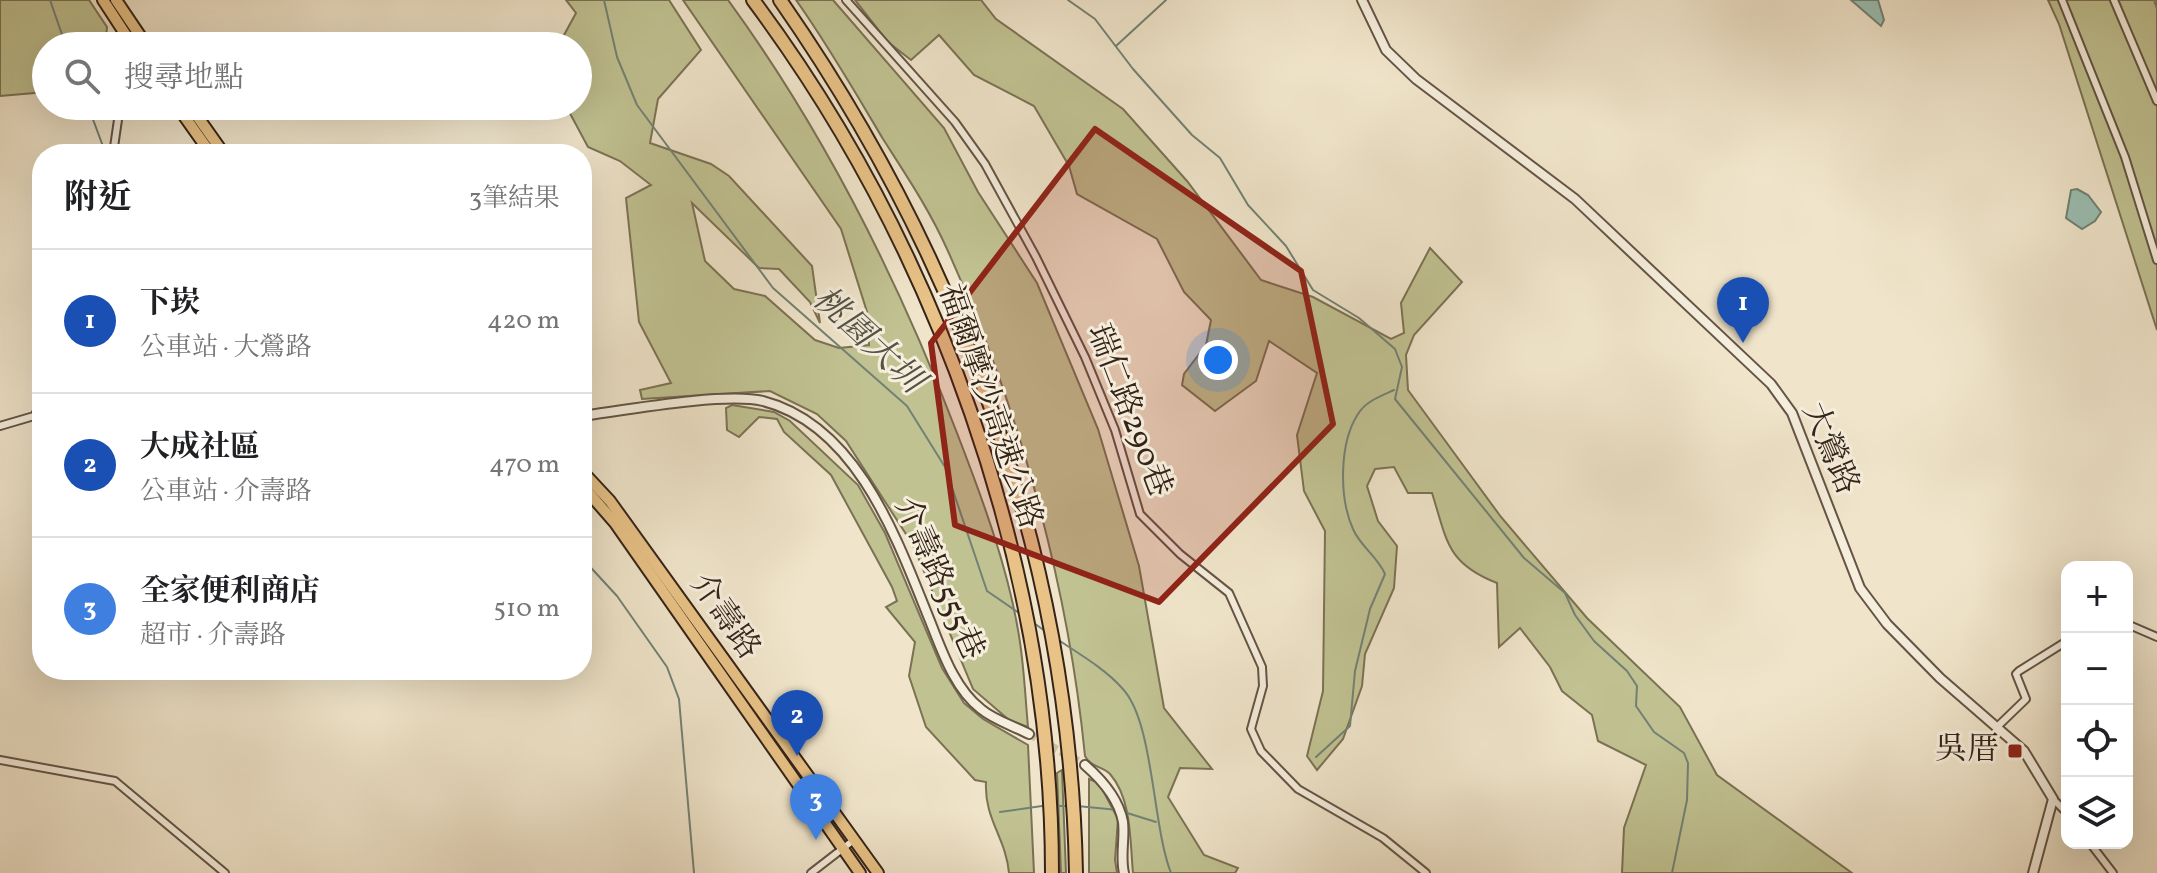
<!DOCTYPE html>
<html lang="zh-TW">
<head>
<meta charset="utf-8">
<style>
  :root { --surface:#fff; --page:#f6f6f6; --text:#202124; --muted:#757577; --line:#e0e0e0; --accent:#8f2418 }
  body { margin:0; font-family:Vollkorn,"Noto Serif TC",serif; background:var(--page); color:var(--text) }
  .controls { position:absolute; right:24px; bottom:24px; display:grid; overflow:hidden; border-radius:16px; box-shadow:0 8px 32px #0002 }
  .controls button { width:72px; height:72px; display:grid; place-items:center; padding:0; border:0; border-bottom:2px solid var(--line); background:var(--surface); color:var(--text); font:40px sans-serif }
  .you { position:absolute; left:1218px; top:360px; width:28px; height:28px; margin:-20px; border:6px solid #fff; border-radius:50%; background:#1a73e8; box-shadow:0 0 0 12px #1a73e833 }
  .badge { display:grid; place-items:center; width:52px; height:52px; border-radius:50%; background:var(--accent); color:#fff; font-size:26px; font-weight:700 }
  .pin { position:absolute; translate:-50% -66px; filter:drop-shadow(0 2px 4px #0008) }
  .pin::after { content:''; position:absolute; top:42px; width:28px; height:24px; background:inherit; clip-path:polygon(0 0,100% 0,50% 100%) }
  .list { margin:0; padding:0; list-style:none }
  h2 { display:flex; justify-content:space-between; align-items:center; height:104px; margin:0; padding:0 32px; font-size:34px }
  h2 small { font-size:26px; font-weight:400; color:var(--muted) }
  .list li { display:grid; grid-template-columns:52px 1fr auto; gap:24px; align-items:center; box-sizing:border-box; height:144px; padding:0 32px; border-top:2px solid var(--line) }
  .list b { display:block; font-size:30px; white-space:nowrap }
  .list p { margin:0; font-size:26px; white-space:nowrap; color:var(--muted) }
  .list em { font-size:26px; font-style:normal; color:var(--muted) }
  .icon { flex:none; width:44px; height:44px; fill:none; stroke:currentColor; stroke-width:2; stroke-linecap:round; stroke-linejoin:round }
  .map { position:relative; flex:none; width:2157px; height:873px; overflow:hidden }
  .search { position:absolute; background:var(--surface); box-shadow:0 8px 32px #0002; left:32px; top:32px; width:560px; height:88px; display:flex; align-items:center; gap:20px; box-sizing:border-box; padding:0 28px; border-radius:44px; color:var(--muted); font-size:30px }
  .panel { position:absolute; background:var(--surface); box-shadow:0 8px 32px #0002; left:32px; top:144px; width:560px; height:536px; border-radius:32px }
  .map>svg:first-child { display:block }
</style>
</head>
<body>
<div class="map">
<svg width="2157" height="873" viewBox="0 0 2157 873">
  <rect width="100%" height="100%" fill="#f0e5cb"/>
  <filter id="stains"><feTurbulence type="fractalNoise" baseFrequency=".0025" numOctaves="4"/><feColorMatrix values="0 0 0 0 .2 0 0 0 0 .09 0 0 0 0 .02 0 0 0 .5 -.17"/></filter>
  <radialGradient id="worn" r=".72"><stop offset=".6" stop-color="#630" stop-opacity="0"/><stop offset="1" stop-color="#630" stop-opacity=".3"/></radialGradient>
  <g fill="#c1c292" stroke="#7b7255" stroke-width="2">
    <polygon points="0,0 89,0 107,27 105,46 46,46 46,92 0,96"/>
    <path d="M566 0H669L701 50 658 99 650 143 711 164 729 176 812 266 820 323 810 302 779 269 759 268 692 203 705 261 734 289 765 296 815 340 839 348 869 345 867 312 841 229 683 0H728C825 133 898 279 957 433 981 495 1007 565 1018 630 1024 662 1025 695 1028 727L1009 720 973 689 913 545 846 441 817 414 770 391 642 399 640 390 671 383 639 322 626 198 651 185 620 161 588 147 566 106H578V46H558L576 13Z"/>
    <path d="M796 0H833L944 128 978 192 1037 283 1098 429 1139 566 1164 708 1212 769 1180 768 1168 797 1204 855 1238 868 1235 873H1133C1130 842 1132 799 1110 774 1102 766 1090 767 1085 756 1068 584 1019 406 947 249 929 209 906 175 883 139 855 92 828 45 796 0Z"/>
    <path d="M855 0H981L996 19 1123 109 1187 181 1261 280 1313 297 1391 339 1404 333 1401 303 1430 248 1462 282 1414 335 1406 355 1408 390 1501 517 1587 618 1680 707 1717 775 1852 873H1622L1624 828 1646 765 1598 741 1592 715 1562 691 1550 667 1520 628 1499 647 1497 583C1446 563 1447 540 1432 493H1408L1394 467 1375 469 1367 486 1378 521 1397 546 1394 588 1365 654 1362 686 1343 739 1317 770 1307 756 1323 691 1325 531 1304 491 1297 435 1317 373 1269 341 1256 381 1215 411 1182 385 1184 374 1206 345 1211 320 1184 292 1157 239 1077 194 1069 166 1034 106 974 75 939 35 911 60 888 42Z"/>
    <polygon points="2048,0 2157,0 2157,330 2059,24"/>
    <path d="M732 405 774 412 790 421 858 485 885 533 942 668 964 703 983 719 1028 745 1034 873H1009C1006 838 984 819 986 782L975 780 926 727 909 676 915 642 886 607 897 601 892 587 831 475 784 432 777 419 759 417 739 437 727 430 726 408Z"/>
    <polygon points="1062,770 1066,873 1061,873 1057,773"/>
    <polygon points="1089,779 1099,783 1118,819 1115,860 1117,873 1089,873"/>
  </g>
  <g fill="#9bbfb3" stroke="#728175" stroke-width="2">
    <polygon points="1851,0 1878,0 1884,20 1881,26"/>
    <polygon points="2077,189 2088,195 2101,212 2095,221 2082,229 2066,218 2071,190"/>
  </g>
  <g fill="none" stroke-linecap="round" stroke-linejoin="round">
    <g stroke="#728175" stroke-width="2">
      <polyline points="50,0 66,46"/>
      <polyline points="604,0 617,57 637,105 773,288 907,406 945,467 987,591 1019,613"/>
      <polyline points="1068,0 1095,19 1133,69 1192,135 1220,158 1248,205 1286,246 1313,290 1359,318 1395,349 1402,367 1395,399 1524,558 1565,593 1575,615 1594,641 1627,671 1637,686 1636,706 1654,732 1684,753 1688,763 1687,800 1672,873"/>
      <polyline points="2154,0 2157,9"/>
      <polyline points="1116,46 1166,0"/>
      <polyline points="88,106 104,149"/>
      <polyline points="582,558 617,596 667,667 679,699 694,873"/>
      <polyline points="1031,621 1045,631"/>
      <path d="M1057 639C1079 654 1104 668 1122 688 1154 721 1152 825 1171 873"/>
      <path d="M1316 757 1350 726 1355 671 1370 609 1385 574C1377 556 1360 546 1353 529 1339 498 1339 443 1358 414 1366 401 1381 396 1394 390"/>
      <polyline points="1053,806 1066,806"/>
      <polyline points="1077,806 1118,810"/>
      <polyline points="1000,812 1042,806"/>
      <polyline points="1124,812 1156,822"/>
    </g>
    <polyline stroke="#cbbea7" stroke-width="8" stroke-dasharray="8 4" stroke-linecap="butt" points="1029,734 1085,765"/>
    <defs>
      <g id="minor">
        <polyline points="846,0 955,122 985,164 1036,257 1085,357 1115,430 1140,514 1180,554 1229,593 1262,667 1263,686 1251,729 1261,751 1298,789 1383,838 1426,873"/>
        <polyline points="2062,0 2125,157 2157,260"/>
        <polyline points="2114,0 2157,101"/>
        <polyline points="113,154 120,106"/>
        <polyline points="0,426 34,416 42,403"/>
        <polyline points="2127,624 2157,637"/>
        <polyline points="1997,727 2026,699 2016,674 2019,671 2067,641"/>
        <polyline points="0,760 115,781 225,873"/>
        <polyline points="2053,799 2067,813"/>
        <polyline points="2090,843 2113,873"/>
        <polyline points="811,873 855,839"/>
      </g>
      <g id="tertiary">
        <polyline points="1362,0 1386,50 1416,79 1575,199 1771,384 1792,413 1860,588 1887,624 1940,678 2024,751 2053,799 2033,873"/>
        <path d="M582 416C626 410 724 392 763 401 860 426 899 545 932 626 943 654 956 690 981 709 994 720 1014 726 1029 734"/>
        <path d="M1085 765C1101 779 1119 800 1123 822 1125 839 1120 856 1124 873"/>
      </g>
      <g id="primary">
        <polyline points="103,0 133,46"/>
        <polyline points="116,0 147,46"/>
        <polyline points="177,106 211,154"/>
        <polyline points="190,106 224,154"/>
        <polyline points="582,471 610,501 878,873"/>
        <polyline points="582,485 615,523 860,873"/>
      </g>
      <g id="motorway">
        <path d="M753 0C936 245 1052 566 1052 873"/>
        <path d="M780 0C960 258 1070 557 1076 873"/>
      </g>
    </defs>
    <use href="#minor" stroke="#645445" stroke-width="10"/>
    <use href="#tertiary" stroke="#645445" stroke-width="12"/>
    <use href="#primary" stroke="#352318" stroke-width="14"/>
    <use href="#motorway" stroke="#352318" stroke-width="16"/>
    <use href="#minor" stroke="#f5eedd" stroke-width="6"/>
    <use href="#tertiary" stroke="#f5eedd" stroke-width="8"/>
    <use href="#primary" stroke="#e8c286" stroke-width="10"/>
    <use href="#motorway" stroke="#e8c286" stroke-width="12"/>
  </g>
  <path fill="#8f2418" fill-opacity="0.2" stroke="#8f2418" stroke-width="6" stroke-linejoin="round" d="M1095 129 1301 271 1333 424 1159 602 955 525 931 343Z"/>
  <rect fill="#8f2418" stroke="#f5eedd" stroke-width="3" x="2007" y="743" width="16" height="16" rx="4"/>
  <g text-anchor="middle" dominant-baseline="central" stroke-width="6" stroke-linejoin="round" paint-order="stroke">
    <g font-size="32" fill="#352318" stroke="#f5eedd">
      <text transform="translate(989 407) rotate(71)">福爾摩沙高速公路</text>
      <text transform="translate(1128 411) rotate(69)">瑞仁路290巷</text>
      <text transform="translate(1829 449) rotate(67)">大鶯路</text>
      <text transform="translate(938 579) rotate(66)">介壽路555巷</text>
      <text transform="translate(724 617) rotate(55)">介壽路</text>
    </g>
    <g font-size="32" fill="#352318" stroke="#f5eedd" text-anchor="end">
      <text x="1999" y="751">吳厝</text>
    </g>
    <g font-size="34" font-style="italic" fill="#545246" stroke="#f5eedd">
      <text transform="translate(867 341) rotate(43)">桃園大圳</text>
    </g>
  </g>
  <rect width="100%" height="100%" filter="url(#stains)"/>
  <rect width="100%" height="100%" fill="url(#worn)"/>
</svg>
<div class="controls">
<button>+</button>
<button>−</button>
<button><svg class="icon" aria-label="locate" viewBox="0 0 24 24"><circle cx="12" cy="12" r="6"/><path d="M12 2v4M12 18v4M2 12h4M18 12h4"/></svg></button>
<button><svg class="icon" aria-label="layers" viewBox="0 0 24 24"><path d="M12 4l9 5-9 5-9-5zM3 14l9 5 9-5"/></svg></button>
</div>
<div class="you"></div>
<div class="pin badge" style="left:1743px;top:343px;background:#1a4fb4">1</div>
<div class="pin badge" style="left:797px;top:756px;background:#1a4fb4">2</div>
<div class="pin badge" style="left:816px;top:840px;background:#3f7fe0">3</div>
<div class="search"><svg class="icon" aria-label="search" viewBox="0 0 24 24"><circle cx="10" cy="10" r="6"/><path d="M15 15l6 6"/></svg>搜尋地點</div>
<section class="panel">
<h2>附近<small>3筆結果</small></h2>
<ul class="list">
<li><span class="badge" style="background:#1a4fb4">1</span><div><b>下崁</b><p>公車站 · 大鶯路</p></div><em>420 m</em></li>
<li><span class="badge" style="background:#1a4fb4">2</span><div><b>大成社區</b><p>公車站 · 介壽路</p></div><em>470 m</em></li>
<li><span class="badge" style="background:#3f7fe0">3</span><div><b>全家便利商店</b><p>超市 · 介壽路</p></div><em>510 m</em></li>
</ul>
</section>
</div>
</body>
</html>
